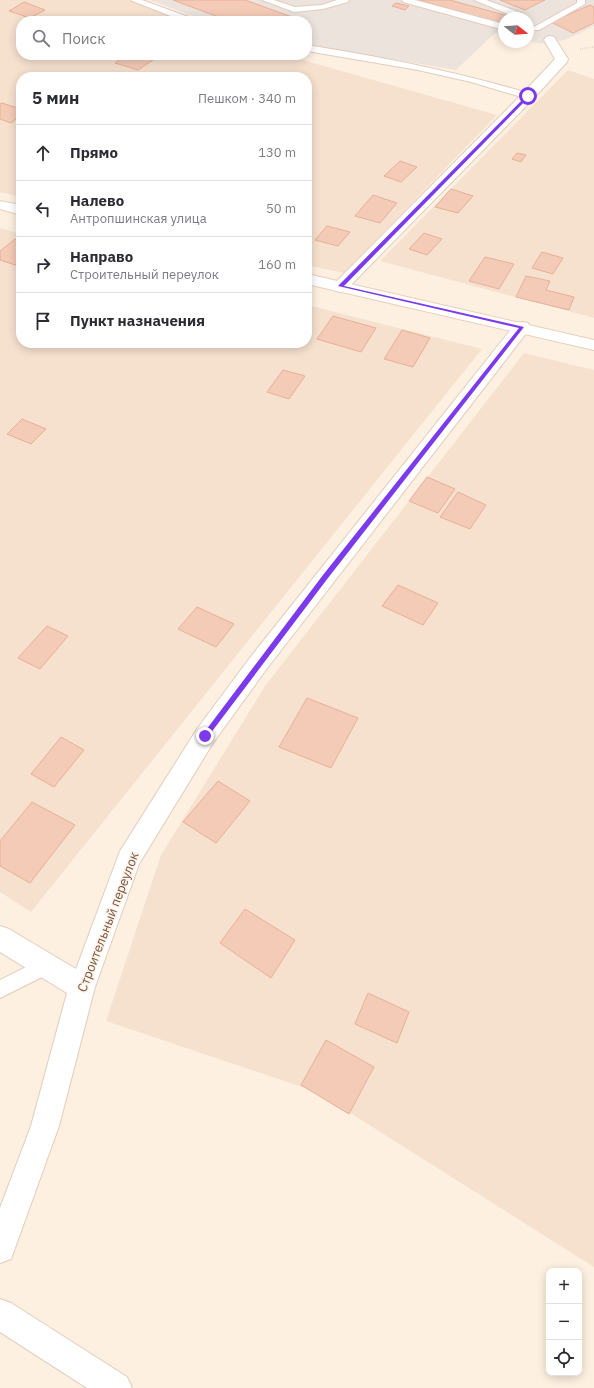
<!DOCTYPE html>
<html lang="ru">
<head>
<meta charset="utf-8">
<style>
  :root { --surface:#fff; --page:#f7f7f7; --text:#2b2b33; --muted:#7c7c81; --line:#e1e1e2 }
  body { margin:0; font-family:"IBM Plex Sans",sans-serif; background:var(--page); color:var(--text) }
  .controls { position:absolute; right:12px; bottom:12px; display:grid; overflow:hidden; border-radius:8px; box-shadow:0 2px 10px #0003 }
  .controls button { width:36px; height:36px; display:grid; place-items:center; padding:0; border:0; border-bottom:1px solid var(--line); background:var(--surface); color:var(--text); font:20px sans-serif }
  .compass { position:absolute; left:498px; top:12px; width:36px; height:36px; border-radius:50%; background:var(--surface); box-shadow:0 2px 10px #0003; rotate:107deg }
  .stop { position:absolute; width:12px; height:12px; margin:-9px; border:3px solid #7c3aed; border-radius:50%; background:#fff }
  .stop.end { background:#7c3aed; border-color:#fff; box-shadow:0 1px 4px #0008 }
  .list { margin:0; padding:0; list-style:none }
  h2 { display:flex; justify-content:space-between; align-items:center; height:52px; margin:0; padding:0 16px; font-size:17px }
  h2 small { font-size:13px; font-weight:400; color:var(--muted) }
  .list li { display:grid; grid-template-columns:26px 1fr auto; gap:12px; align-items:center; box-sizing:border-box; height:56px; padding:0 16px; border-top:1px solid var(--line) }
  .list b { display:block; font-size:15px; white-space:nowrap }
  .list p { margin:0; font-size:13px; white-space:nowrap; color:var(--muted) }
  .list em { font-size:13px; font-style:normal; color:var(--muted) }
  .icon { flex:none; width:22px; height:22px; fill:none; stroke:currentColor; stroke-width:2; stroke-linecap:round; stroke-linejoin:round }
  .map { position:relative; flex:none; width:594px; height:1388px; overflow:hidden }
  .search { position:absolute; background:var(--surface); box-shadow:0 2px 10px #0003; left:16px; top:16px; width:296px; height:44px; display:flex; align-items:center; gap:10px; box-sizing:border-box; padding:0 14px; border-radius:16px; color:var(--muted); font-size:15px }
  .panel { position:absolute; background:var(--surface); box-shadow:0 2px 10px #0003; left:16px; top:72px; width:296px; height:276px; border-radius:16px }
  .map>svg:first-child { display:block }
</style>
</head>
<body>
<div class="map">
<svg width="594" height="1388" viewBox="0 0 594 1388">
  <rect width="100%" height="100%" fill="#fdf0e1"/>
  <g fill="#f6e1cf">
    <polygon points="0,0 127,0 185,21 21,21 21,55 285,55 497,115 344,273 307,265 307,77 21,77 21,197 0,192"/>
    <polygon points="568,70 594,79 594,318 380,261"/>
    <polygon points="0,228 21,234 21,343 307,343 307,305 482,349 31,912 0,892"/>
    <polygon points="524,353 594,370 594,1267 317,1092 106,1021 161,855 265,686"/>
  </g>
  <polygon fill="#ece3dd" points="150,0 594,0 594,26 565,40 541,44 528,41 528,18 504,18 504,35 495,33 456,70 307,45 307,21 206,21"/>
  <g fill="#f4cbb7" stroke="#e8af96">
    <polygon points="173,0 245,0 292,17 285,21 229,21"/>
    <polygon points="418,0 450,0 508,16 504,18 500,23"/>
    <polygon points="500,0 545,0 525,10"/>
    <polygon points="24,2 45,10 30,18 9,11"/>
    <polygon points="396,3 409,6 405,10 392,6"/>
    <polygon points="590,5 594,7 594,23 573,33 551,22"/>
    <polygon points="126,55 146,55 156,58 138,70 115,63"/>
    <polygon points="2,103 21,109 21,115 11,123 0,119 0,104"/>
    <polygon points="517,153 526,155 521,162 512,159"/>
    <polygon points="400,161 417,167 401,182 384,176"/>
    <polygon points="451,189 473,196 458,213 435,207"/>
    <polygon points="373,195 397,203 380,223 355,216"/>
    <polygon points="327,226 350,232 338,246 315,240"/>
    <polygon points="424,233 442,239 427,255 409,249"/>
    <polygon points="15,239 21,241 21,267 0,260 0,251"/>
    <polygon points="542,252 563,258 553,274 532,268"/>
    <polygon points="485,257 514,264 499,289 469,281"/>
    <polygon points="526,276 550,281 546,290 574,297 569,310 516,297"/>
    <polygon points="333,316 376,328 361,352 317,339"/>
    <polygon points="402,330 430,338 413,367 384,359"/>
    <polygon points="283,370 305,376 289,399 267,392"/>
    <polygon points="22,419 46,429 31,444 7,434"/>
    <polygon points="427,477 455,489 438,513 409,501"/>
    <polygon points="458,492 486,505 470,529 440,517"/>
    <polygon points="398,585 438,603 423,625 382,606"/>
    <polygon points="197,607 234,624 216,647 178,629"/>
    <polygon points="47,626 68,636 40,669 18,658"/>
    <polygon points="307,698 358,718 331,768 279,747"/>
    <polygon points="61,737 84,750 54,787 31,774"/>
    <polygon points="218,781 250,801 216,843 183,822"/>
    <polygon points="32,802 75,825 30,883 0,866 0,841"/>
    <polygon points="245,909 295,940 271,978 220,943"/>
    <polygon points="368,993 409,1012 397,1043 355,1024"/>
    <polygon points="326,1040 374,1067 349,1114 301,1085"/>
  </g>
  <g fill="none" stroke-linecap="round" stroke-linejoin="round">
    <defs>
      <g id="lane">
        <polygon points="130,0 142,0 194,19 195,21 183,21"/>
        <polygon points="262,0 274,0 295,7 322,5 337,0 349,0 348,2 323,9 294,12"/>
        <polygon points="402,0 415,0 504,24 504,30 403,2"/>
        <polygon points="474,0 486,0 524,14 528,18 518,18"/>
        <polygon points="577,0 585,0 585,4 539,30 533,30 532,28 577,3"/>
        <path d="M307 45C383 57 458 72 531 94L533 96 528 99 471 82 418 70 307 51Z"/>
        <polygon points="46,957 52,960 55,966 52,972 0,998 0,980"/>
      </g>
      <g id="street">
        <polygon points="550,36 554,37 556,40 568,59 567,62 533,99 346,290 340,292 334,290 332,287 334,284 523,93 555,59 544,40 546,37"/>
        <polygon points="522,322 528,323 530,327 528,331 265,671 213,743 139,864 95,987 59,1126 11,1259 0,1263 0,1208 31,1126 67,993 0,952 0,926 9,929 76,969 120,851 197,729 249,659 516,323"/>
        <polygon points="0,1299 11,1303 127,1377 132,1388 87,1388 0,1332"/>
      </g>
      <g id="secondary">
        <polygon points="0,201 21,205 21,215 0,209"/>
        <polygon points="307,274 594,340 594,350 307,284"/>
      </g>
    </defs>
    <use href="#lane" stroke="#e2ccbc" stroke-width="2"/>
    <use href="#street" stroke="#e2ccbc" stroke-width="2"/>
    <use href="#secondary" stroke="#eacebc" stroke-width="2"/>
    <polyline stroke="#d9ae9a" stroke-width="1.5" stroke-dasharray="0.5 2" stroke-linecap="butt" points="580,49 594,47"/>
    <use href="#lane" fill="#fff" fill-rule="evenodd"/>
    <use href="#street" fill="#fff" fill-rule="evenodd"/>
    <use href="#secondary" fill="#fff" fill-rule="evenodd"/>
  </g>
  <polygon fill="#7c3aed" points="527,95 530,96 344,286 524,327 328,578 207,738 203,738 203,734 323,575 519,328 338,286"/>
  <g text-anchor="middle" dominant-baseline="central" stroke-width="3" stroke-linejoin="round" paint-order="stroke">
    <g font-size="13" fill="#765446" stroke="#fff4e8">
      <text transform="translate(108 922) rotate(-69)">Строительный переулок</text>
    </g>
  </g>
</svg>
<div class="controls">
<button>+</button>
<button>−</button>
<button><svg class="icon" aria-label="locate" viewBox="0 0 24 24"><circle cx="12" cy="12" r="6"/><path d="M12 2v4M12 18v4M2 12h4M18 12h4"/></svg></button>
</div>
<svg class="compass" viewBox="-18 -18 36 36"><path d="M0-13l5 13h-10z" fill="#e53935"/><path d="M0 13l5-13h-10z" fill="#7c7c81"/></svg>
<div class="stop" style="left:528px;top:96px"></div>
<div class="stop end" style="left:205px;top:736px"></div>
<div class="search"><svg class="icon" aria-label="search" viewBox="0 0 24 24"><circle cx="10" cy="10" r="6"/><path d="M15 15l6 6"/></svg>Поиск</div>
<section class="panel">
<h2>5 мин<small>Пешком · 340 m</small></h2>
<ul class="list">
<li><svg class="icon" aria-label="ahead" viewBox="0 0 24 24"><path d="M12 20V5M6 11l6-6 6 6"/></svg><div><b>Прямо</b></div><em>130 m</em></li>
<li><svg class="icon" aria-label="left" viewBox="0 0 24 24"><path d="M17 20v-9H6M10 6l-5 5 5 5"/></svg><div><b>Налево</b><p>Антропшинская улица</p></div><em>50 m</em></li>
<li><svg class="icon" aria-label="right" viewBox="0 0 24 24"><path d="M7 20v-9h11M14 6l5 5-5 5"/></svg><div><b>Направо</b><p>Строительный переулок</p></div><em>160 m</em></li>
<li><svg class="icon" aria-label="arrive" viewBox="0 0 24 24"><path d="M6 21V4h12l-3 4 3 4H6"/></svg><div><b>Пункт назначения</b></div></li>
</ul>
</section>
</div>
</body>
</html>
